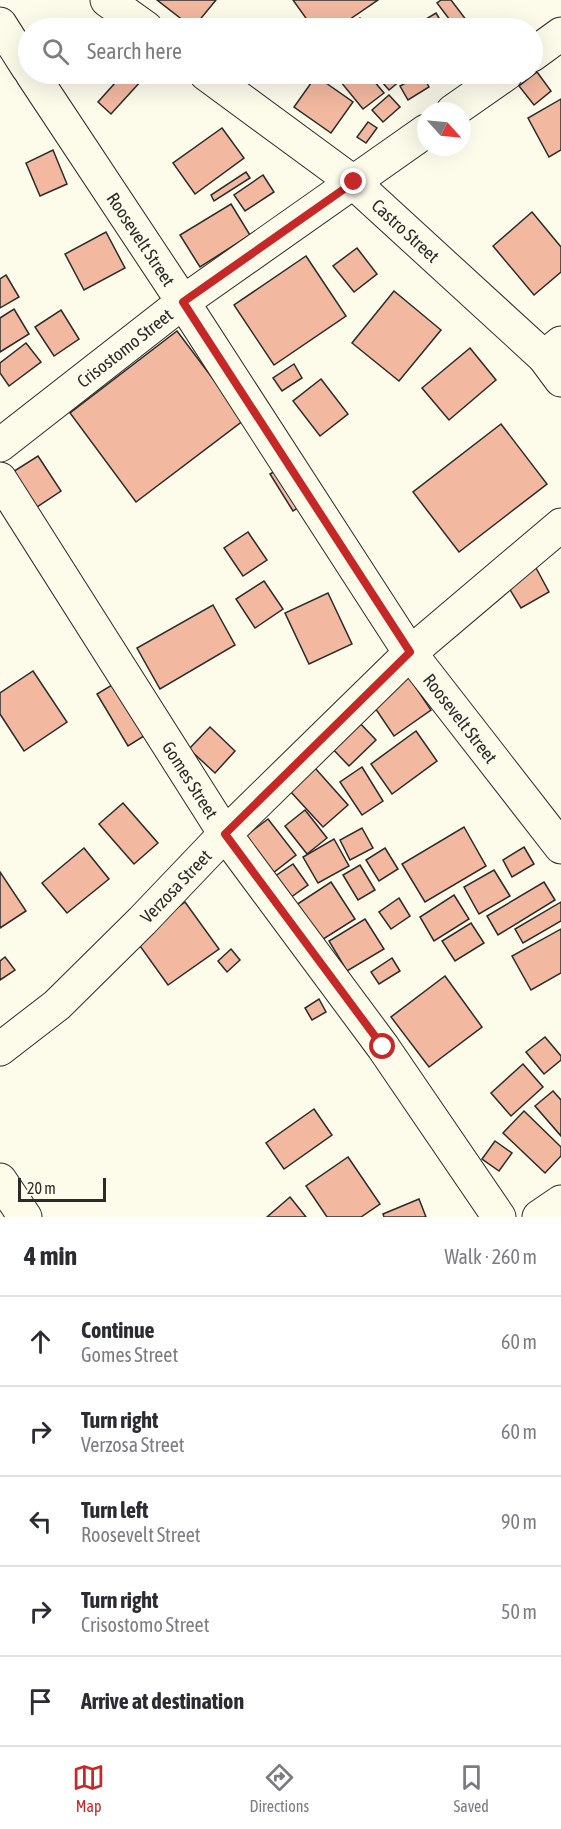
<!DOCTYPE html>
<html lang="en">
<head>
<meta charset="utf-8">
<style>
  :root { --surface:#fff; --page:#f7f7f7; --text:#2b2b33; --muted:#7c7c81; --line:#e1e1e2; --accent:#c62828 }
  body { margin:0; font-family:"Asap Condensed",sans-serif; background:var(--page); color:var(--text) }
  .compass { position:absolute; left:417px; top:102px; width:54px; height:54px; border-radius:50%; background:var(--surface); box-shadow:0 6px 24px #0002; rotate:117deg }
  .scale { position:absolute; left:18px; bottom:15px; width:88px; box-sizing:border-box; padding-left:6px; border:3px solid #2b2b2b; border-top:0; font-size:16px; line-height:21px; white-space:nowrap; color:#2b2b2b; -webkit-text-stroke:4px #fdfbea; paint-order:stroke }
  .stop { position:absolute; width:18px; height:18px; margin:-14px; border:4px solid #c62828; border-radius:50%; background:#fff }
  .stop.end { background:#c62828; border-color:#fff; box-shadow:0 2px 6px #0008 }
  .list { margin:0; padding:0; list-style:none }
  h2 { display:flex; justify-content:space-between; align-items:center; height:78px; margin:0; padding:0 24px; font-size:26px }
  h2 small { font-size:20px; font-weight:400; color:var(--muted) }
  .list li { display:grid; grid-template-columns:39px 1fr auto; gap:18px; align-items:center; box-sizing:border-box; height:90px; padding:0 24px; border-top:2px solid var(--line) }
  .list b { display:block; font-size:22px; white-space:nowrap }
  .list p { margin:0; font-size:20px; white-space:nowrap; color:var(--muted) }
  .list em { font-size:20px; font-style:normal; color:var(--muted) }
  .icon { flex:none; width:33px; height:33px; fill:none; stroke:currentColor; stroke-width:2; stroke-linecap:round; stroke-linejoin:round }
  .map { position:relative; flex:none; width:561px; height:1217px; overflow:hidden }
  .search { position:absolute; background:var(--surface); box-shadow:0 6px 24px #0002; left:18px; right:18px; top:18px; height:66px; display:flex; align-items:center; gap:15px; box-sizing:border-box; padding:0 21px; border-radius:33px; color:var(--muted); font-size:22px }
  .sheet { height:528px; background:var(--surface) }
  nav { display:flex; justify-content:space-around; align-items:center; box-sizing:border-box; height:84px; border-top:2px solid var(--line); background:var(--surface); font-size:16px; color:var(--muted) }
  nav a { display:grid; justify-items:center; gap:3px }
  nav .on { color:var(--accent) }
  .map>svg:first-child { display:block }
</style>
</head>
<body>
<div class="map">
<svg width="561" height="1217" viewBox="0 0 561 1217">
  <rect width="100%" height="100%" fill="#fdfbea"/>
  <g fill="#f2b8a0" stroke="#2b2b2b" stroke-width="1.5">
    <polygon points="157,0 216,0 193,28"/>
    <polygon points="293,0 378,0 337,28 313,28"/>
    <polygon points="441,0 451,0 467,21 456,28 437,3"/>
    <polygon points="436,13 445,28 411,28"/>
    <polygon points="360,18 368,28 347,28"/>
    <polygon points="537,72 551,91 534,105 519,86"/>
    <polygon points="123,74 133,74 141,81 111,114 98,102"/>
    <polygon points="350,74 368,74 384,93 363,109 340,81"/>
    <polygon points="391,74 404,74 406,76 389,90 382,82"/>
    <polygon points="422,74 429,87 408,100 400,86"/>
    <polygon points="316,76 353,102 331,133 294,107"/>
    <polygon points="389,95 400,107 383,122 372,110"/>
    <polygon points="561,99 561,150 549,157 528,118"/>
    <polygon points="368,122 377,128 366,143 357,137"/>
    <polygon points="222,128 244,158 195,194 173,163"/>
    <polygon points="53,150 67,184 40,196 26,163"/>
    <polygon points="246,172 250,178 214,201 211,195"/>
    <polygon points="263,175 274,192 245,211 234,195"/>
    <polygon points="231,204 250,235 200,267 180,235"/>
    <polygon points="532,212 561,247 561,272 534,295 493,246"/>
    <polygon points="106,232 125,268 84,290 65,254"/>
    <polygon points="357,248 377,274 354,292 333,266"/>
    <polygon points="306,256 346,316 274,365 234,305"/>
    <polygon points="6,275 19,297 0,308 0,279"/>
    <polygon points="394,291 441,330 399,381 352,343"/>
    <polygon points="14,309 29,334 0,352 0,318"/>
    <polygon points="61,310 79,339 54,356 35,327"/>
    <polygon points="177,331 244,420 136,502 70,413"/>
    <polygon points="26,343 41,362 9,386 0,373 0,363"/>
    <polygon points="470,348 496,380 449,420 422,388"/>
    <polygon points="294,364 302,378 282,391 273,378"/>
    <polygon points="321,379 348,414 320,436 293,401"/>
    <polygon points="501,424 547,484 459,552 413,492"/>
    <polygon points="38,456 61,491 31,511 8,475"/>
    <polygon points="295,459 318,495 293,511 270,474"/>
    <polygon points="248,532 267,560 243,576 224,548"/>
    <polygon points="535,566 549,592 521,608 506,583"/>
    <polygon points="264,581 283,609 255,628 236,599"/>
    <polygon points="328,593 352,644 309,664 285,613"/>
    <polygon points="213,605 235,645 160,689 137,648"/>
    <polygon points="33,671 67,722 24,751 0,714 0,693"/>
    <polygon points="408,676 431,710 394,736 371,702"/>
    <polygon points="122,679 152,731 128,746 97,694"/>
    <polygon points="356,719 376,740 349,766 329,745"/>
    <polygon points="210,727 235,751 215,773 189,749"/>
    <polygon points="416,731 437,761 392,794 371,764"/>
    <polygon points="362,767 383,801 362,815 340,782"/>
    <polygon points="315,768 348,805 323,827 290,791"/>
    <polygon points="123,803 158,843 134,864 99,824"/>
    <polygon points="305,810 327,838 307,854 285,826"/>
    <polygon points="268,819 296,855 264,880 235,844"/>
    <polygon points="464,827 486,866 425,902 402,864"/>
    <polygon points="362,828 373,848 350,860 340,840"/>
    <polygon points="334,839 349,866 318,883 303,857"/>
    <polygon points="524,847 534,864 512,877 503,860"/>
    <polygon points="84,848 109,879 67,913 42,883"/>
    <polygon points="385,848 398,869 379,881 366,860"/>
    <polygon points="293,864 308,885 280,905 265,883"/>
    <polygon points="360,865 375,890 358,900 343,875"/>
    <polygon points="494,870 510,896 479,914 464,887"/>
    <polygon points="0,872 26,911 0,928"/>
    <polygon points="331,882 355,919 317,943 293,907"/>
    <polygon points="544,882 555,900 498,935 487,916"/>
    <polygon points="454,895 469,919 434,941 420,917"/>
    <polygon points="399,898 410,916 391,929 379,912"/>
    <polygon points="185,902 219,949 168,985 135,939"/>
    <polygon points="561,902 561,921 523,943 515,929"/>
    <polygon points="365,919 384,949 347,971 329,941"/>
    <polygon points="471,923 484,943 455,961 442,941"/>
    <polygon points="561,929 561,973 531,990 512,956"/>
    <polygon points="231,949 240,960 227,972 218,961"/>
    <polygon points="5,957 15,970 0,980 0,961"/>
    <polygon points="392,958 400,971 379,984 371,972"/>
    <polygon points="445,976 482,1027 429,1067 391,1017"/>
    <polygon points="319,999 326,1012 312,1020 305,1008"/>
    <polygon points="545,1037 561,1056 561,1060 544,1074 526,1052"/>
    <polygon points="523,1064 543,1087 511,1116 491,1093"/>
    <polygon points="553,1091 561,1100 561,1136 535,1106"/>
    <polygon points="314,1109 332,1135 284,1169 266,1143"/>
    <polygon points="524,1111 561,1147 561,1156 545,1173 503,1133"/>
    <polygon points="495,1141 512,1153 499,1171 482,1159"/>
    <polygon points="348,1157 380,1204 361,1217 327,1217 306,1186"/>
    <polygon points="290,1197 306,1217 267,1217"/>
    <polygon points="419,1199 426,1217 384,1217 383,1214"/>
  </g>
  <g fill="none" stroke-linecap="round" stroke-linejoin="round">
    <defs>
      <g id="minor">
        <polyline points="0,24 28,68"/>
        <polyline points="532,55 561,34"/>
        <path id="s1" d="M32 74 183 302 410 653 561 847"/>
        <polyline points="453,111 506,74"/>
        <polyline points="544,357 561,343"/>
        <path id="s2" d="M0 445 183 302 426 131"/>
        <path id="s3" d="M0 479 225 834 383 1047 499 1217"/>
        <path id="s4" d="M0 1049 57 1005 142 921 225 834 410 653 561 525"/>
        <polyline points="0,1180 25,1217"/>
        <polyline points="539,1217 561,1202"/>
      </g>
      <g id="major">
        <polyline points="107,0 146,28"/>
        <path id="s5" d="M206 74 353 182 544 357 561 380"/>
      </g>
    </defs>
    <use href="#minor" stroke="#2b2b2b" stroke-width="35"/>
    <use href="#major" stroke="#2b2b2b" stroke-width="35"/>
    <use href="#minor" stroke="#fdfbea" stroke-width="33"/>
    <use href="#major" stroke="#fdfbea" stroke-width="33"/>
  </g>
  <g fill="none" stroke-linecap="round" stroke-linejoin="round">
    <polyline stroke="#c62828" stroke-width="8" points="354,182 183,302 410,652 225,834 383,1047"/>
  </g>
  <g text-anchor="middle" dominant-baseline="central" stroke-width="4.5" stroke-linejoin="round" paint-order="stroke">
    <g font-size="18" fill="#2b2b2b" stroke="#fdfbea">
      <text stroke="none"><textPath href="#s5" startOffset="254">Castro Street</textPath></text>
      <text stroke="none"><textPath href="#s1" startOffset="198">Roosevelt Street</textPath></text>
      <text stroke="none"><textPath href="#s2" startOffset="158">Crisostomo Street</textPath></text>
      <text stroke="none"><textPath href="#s1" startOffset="774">Roosevelt Street</textPath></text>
      <text stroke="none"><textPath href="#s3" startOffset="356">Gomes Street</textPath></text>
      <text stroke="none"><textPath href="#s4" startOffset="240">Verzosa Street</textPath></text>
    </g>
  </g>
</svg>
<svg class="compass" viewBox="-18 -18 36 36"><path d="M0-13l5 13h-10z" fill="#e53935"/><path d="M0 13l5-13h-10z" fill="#7c7c81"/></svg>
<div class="scale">20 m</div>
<div class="stop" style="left:383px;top:1047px"></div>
<div class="stop end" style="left:354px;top:182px"></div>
<div class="search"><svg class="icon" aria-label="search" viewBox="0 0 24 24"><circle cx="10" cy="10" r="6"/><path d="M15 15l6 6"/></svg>Search here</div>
</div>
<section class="sheet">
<h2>4 min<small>Walk · 260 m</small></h2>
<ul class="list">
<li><svg class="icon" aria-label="ahead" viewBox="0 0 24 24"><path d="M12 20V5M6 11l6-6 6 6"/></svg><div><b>Continue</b><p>Gomes Street</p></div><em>60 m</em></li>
<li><svg class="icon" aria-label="right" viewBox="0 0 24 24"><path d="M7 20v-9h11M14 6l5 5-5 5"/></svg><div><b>Turn right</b><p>Verzosa Street</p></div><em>60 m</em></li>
<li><svg class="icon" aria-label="left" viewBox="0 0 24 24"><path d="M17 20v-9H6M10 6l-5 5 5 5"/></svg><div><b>Turn left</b><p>Roosevelt Street</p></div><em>90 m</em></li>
<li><svg class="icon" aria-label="right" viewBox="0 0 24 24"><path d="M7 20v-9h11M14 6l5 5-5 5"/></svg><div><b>Turn right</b><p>Crisostomo Street</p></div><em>50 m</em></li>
<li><svg class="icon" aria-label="arrive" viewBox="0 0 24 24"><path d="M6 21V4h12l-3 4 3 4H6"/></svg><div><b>Arrive at destination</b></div></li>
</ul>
</section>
<nav>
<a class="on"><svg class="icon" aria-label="map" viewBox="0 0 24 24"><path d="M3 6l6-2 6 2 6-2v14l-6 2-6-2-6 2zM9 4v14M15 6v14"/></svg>Map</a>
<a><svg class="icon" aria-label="directions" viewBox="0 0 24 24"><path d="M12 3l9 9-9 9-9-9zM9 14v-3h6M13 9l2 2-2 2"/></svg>Directions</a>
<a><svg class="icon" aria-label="saved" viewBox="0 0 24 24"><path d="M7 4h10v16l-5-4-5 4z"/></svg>Saved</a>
</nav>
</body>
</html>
